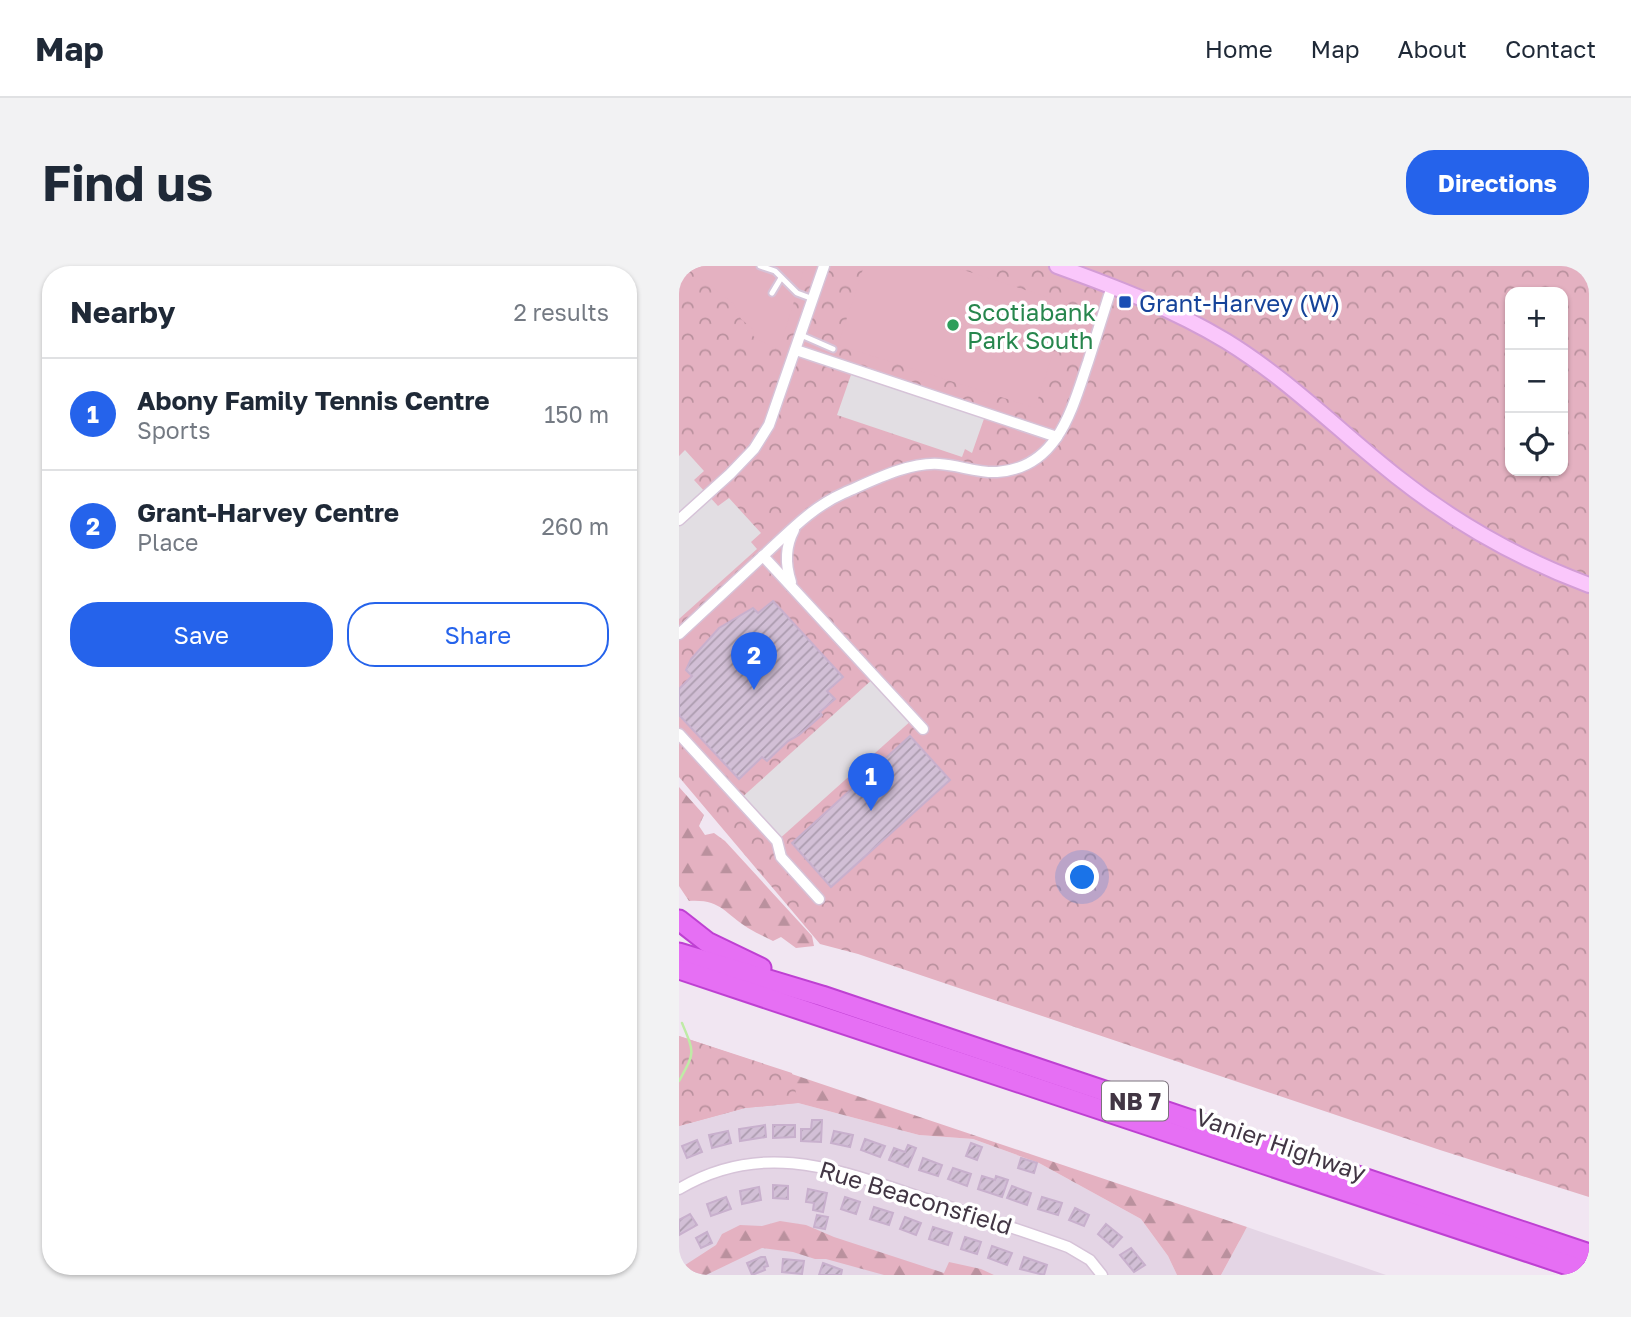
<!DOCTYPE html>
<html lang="en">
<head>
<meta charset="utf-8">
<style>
  :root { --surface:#fff; --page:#f2f2f3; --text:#1f2937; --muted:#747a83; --line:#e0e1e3; --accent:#2563eb }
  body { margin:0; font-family:"Golos Text",sans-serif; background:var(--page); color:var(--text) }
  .controls { position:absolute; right:21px; top:21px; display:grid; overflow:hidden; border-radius:14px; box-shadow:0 2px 5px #0004 }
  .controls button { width:63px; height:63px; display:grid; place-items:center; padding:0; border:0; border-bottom:2px solid var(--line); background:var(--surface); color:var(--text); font:35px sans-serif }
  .you { position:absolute; left:404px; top:612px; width:24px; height:24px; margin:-18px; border:5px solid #fff; border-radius:50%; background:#1a73e8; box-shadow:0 0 0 10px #1a73e833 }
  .badge { display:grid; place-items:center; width:46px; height:46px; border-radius:50%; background:var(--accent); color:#fff; font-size:23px; font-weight:700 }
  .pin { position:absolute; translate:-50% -58px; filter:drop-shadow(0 2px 4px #0008) }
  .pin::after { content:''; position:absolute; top:37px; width:24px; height:21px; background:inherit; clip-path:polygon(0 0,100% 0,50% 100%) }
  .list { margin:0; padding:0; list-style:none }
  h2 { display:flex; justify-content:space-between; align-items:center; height:91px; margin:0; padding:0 28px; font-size:30px }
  h2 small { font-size:23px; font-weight:400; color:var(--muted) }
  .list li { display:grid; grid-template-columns:46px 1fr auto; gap:21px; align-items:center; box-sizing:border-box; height:112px; padding:0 28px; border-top:2px solid var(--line) }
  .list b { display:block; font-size:26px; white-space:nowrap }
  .list p { margin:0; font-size:23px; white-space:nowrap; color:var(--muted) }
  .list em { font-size:23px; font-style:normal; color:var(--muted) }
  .actions { display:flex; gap:14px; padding:21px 28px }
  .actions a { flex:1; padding:16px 0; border:2px solid var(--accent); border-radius:28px; text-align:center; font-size:24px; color:var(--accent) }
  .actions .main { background:var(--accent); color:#fff }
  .icon { flex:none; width:38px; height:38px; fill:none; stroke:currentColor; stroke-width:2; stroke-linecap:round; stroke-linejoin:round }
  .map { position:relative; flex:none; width:910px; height:1009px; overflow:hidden; border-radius:28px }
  header { display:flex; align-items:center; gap:42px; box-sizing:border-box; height:98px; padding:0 35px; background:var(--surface); border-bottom:2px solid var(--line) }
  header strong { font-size:33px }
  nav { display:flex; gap:38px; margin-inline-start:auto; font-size:24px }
  .intro { display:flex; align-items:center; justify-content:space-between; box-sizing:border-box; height:168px; padding:0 42px }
  h1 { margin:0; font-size:49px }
  .button { padding:18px 32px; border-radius:28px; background:var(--accent); color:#fff; font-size:24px; font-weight:700 }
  main { display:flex; gap:42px; padding:0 42px }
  aside { flex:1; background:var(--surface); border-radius:28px; box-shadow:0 2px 5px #0004 }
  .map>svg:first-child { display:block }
</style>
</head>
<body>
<header>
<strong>Map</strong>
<nav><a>Home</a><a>Map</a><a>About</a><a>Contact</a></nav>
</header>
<div class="intro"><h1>Find us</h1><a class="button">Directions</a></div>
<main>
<aside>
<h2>Nearby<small>2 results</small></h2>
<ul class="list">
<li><span class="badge">1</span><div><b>Abony Family Tennis Centre</b><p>Sports</p></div><em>150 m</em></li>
<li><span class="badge">2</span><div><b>Grant-Harvey Centre</b><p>Place</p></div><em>260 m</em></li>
</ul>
<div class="actions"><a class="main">Save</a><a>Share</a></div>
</aside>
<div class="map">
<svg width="910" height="1009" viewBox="0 0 910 1009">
  <defs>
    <pattern id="forest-firs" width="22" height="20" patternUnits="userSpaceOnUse" patternTransform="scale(1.75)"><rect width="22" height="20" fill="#e4b1c1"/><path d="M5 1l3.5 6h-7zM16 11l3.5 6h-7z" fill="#ba919e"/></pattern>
    <pattern id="park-crowns" width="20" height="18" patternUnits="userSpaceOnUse" patternTransform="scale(1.75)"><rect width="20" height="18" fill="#e4b1c1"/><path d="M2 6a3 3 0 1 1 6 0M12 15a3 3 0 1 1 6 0" fill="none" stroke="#ba919e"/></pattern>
    <pattern id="building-hatch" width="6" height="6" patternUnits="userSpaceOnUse" patternTransform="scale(1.75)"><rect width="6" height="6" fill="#d2bfd6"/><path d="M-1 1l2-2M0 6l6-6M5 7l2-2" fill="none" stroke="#ac9caf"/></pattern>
  </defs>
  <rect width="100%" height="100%" fill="#f1e6f2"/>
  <g fill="#e4d5e5">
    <polygon points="119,837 240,869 294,873 360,897 462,953 489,990 498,1009 0,1009 0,860 66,842"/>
    <polygon points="568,961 707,1009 542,1009"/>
  </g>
  <g fill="url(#forest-firs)">
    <path d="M0 521 25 549 20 560 26 569 35 567 46 575 133 670 135 680 117 682 102 671 94 675C86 671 77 667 69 662 45 647 42 633 10 635L0 620Z"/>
    <polygon points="0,770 568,961 542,1009 498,1009 489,990 462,953 360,897 294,873 240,869 119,837 66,842 0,860"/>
    <polygon points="101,955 127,959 155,971 265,1007 270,996 302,1003 315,1009 205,1009 147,993 136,993 114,986 83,982 27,1009 0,1009 0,1003 37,979 43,968 61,959 83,960"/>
  </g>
  <g fill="url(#park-crowns)" fill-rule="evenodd">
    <path d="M0 0H910V931L761 884 179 688 141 678 0 511ZM831 26H884V205H831Z"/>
    <polygon points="0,770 113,807 119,837 66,842 0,860"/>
  </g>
  <g fill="#e4b1c1">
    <polygon points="5,0 126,0 102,77 95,83 74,70 75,64 62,53 54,37"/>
    <polygon points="185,0 272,0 390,38 356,142 159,79"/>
  </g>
  <g fill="#e2dee3">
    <polygon points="174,103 307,147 293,187 286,183 283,191 158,149"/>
    <polygon points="6,184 25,205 15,214 39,240 50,232 82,267 72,276 78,283 0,353 0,190"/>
    <polygon points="196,411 234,453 98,575 60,534"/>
  </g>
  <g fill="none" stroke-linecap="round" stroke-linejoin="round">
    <path stroke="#bfeba6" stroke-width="2.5" d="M0 815C16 786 16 788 3 757"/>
  </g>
  <g fill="url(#building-hatch)" stroke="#c8b0cd" stroke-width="2">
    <polygon points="94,335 164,411 148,425 156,433 141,446 143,449 120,469 109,475 88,495 83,491 60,513 0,449 0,423 13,410 7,404 12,393 40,362 74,342 79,347"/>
    <polygon points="231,470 271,514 152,621 113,577"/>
    <polygon points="133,854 143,854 142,876 122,875 122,863 132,863"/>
    <polygon points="86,859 87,871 61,875 60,863"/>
    <polygon points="94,859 116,859 116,871 94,872"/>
    <polygon points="49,865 52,877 33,882 30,869"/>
    <polygon points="155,865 174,869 171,881 152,877"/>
    <polygon points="186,873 206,880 201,891 182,884"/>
    <polygon points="18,874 23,886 8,892 3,880"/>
    <polygon points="292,877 303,881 298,894 287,890"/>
    <polygon points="229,879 237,882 229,901 210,894 215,882 226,886"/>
    <polygon points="244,892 263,899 259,910 240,904"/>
    <polygon points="342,892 358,897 355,907 339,902"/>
    <polygon points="274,902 292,908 288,920 269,913"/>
    <polygon points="303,910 316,914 317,910 329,914 323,931 299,923"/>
    <polygon points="94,919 109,920 109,933 94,932"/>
    <polygon points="333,920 352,927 348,939 328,932"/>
    <polygon points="80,921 82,934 63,938 61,925"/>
    <polygon points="129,923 148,927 144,946 134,944 135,937 127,936"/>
    <polygon points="47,931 52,943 32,950 28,938"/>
    <polygon points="166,931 181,936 177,948 162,943"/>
    <polygon points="363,931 383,937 379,949 359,943"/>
    <polygon points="195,941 214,947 210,959 191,953"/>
    <polygon points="396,942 410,949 405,960 390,954"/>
    <polygon points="11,948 18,959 0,969 0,954"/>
    <polygon points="138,949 149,951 146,963 135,961"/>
    <polygon points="226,951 242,957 237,969 221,963"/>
    <polygon points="427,958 443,971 434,981 419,968"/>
    <polygon points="254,961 273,967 269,979 250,973"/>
    <polygon points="28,966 33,977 22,982 17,972"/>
    <polygon points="286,971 302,976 298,988 282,983"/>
    <polygon points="313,980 333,987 328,999 309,992"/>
    <polygon points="452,982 466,999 455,1006 441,989"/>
    <polygon points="82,991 86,991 89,1000 85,1001 86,1004 73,1009 68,997"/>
    <polygon points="345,991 368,999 365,1009 341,1003"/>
    <polygon points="104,993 125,995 123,1008 103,1006"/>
    <polygon points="144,997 163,1004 162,1009 140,1009"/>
  </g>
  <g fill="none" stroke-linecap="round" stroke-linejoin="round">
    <defs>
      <g id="lane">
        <polyline points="81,0 96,5 118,27 134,33"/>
        <polyline points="93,27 102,12"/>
        <polyline points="122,69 154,83"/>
      </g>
      <g id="street">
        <polyline points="117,84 378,171"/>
        <polyline points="0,254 51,208 75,183 90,159 145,0"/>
        <polyline points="84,290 244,463"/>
        <path d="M112 316C106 298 106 281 115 264"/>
        <path d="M0 368C28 342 57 315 85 289 110 266 133 241 165 227 193 215 229 196 260 198 280 199 298 207 318 206 379 202 393 143 409 96 417 71 425 45 433 20"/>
        <polyline points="0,468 98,575 102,591 140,633"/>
        <path d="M0 923C85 872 162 905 247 933 294 949 342 964 389 981L411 994 423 1009"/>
      </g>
      <path id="secondary" d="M378 0C436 21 494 43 547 75 609 113 660 165 717 210 775 256 840 293 910 319"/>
      <g id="highway">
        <polyline points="0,654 28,676 82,702"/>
        <polyline points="0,687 143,730 910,988"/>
        <polyline points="0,703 910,1006"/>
      </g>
    </defs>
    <use href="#lane" stroke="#d6c3d8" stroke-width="9"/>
    <use href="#street" stroke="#d6c3d8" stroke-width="13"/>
    <use href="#secondary" stroke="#d39dd5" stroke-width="18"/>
    <use href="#highway" stroke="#be40d2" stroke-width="23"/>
    <use href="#lane" stroke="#fff" stroke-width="5"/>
    <use href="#street" stroke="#fff" stroke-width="10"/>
    <use href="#secondary" stroke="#fac7fb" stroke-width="14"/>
    <use href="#highway" stroke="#e66ff4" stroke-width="19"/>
  </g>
  <rect fill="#1a4fb4" stroke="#fff" stroke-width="2.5" x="439" y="29" width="14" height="14" rx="3.5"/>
  <circle fill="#2e9e5b" stroke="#fff" stroke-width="2.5" cx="274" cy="59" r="7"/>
  <g text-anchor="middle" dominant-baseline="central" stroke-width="7" stroke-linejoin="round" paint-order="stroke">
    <rect fill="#fff" stroke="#7b727c" stroke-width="2" x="423" y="815.5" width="66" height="39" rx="5"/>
    <g font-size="23" font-weight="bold" fill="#423644">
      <text x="456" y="835">NB 7</text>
    </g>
    <g font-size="24" fill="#164399" stroke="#fff" text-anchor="start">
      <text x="460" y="36">Grant-Harvey (W)</text>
    </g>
    <g font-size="24" fill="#27864d" stroke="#fff" text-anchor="start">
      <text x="288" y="45">Scotiabank<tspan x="288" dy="28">Park South</tspan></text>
    </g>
    <g font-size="24" fill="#423644" stroke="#fff">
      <text transform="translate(602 878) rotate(19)">Vanier Highway</text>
      <text transform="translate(237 931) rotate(17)">Rue Beaconsfield</text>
    </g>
  </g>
</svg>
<div class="controls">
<button>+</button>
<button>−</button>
<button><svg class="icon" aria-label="locate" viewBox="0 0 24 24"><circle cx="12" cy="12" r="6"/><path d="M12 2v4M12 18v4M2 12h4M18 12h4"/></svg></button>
</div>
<div class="you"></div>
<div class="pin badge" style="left:192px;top:545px">1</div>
<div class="pin badge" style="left:75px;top:424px">2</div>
</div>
</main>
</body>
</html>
